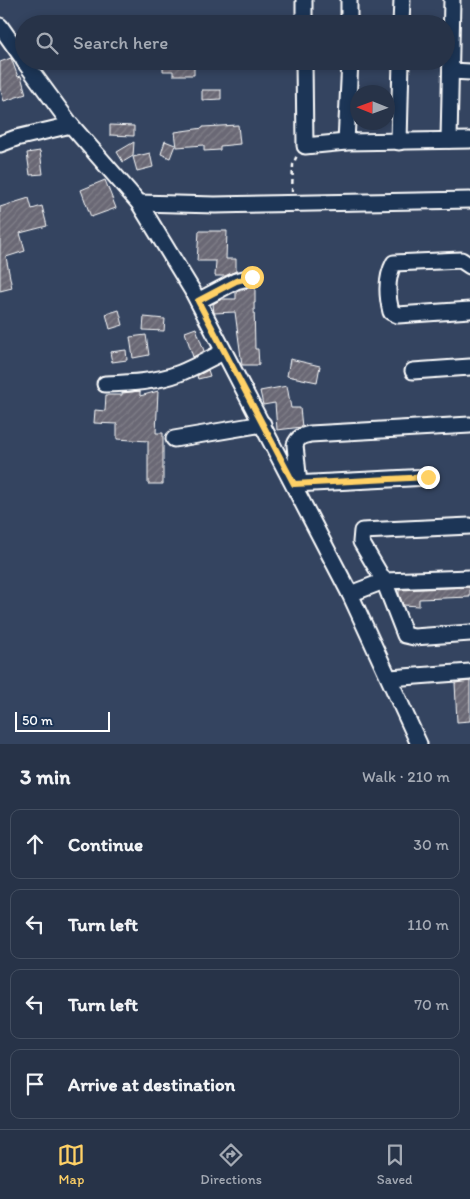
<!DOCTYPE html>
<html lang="en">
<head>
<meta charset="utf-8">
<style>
  :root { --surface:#273348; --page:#2f3b4f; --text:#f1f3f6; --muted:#a4aab4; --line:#434e60; --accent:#ffd166 }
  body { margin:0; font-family:Itim,sans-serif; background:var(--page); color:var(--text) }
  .compass { position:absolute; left:350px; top:85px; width:45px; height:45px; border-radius:50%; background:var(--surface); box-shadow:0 2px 8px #0003; rotate:271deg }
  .scale { position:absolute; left:15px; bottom:12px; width:95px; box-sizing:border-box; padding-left:5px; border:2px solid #fff; border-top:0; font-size:14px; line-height:18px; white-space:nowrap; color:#fff; -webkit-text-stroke:4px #1d3557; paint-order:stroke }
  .stop { position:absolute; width:15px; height:15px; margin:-11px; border:4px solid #ffd166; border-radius:50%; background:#fff }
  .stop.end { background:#ffd166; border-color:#fff; box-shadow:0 1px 5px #0008 }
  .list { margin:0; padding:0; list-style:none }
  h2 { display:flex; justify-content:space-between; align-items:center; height:65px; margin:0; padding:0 20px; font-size:21px }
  h2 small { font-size:16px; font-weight:400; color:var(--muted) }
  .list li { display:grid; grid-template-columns:32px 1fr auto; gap:15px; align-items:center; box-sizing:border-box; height:70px; margin:0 10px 10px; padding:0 10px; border:1px solid var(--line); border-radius:10px }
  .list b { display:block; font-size:19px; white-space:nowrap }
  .list em { font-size:16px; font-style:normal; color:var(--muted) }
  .icon { flex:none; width:28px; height:28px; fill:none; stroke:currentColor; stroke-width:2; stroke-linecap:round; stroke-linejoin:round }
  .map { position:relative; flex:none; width:470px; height:744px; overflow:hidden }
  .search { position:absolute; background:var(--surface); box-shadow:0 2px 8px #0003; left:15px; right:15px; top:15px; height:55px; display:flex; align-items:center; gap:12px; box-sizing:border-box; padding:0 18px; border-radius:28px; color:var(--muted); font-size:19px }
  .sheet { height:385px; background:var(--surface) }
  nav { display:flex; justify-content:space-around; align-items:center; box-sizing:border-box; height:70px; border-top:1px solid var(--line); background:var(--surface); font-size:14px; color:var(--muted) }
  nav a { display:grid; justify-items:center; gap:2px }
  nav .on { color:var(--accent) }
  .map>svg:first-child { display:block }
</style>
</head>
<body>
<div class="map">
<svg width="470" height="744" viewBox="0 0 470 744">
  <defs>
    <pattern id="building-hatch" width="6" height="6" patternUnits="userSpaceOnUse" patternTransform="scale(1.25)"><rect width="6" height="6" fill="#6a6874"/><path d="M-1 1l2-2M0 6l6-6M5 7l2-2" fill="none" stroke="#807f89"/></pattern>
  </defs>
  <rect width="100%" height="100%" fill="#344460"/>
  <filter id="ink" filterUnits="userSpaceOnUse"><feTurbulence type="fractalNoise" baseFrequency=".02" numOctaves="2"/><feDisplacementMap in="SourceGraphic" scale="10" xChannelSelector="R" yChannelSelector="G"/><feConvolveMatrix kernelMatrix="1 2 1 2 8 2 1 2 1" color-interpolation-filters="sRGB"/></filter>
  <g filter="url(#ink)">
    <g fill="url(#building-hatch)" stroke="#fff">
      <polygon points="11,58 18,77 21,76 26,94 4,101 0,88 0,62"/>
      <polygon points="163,61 194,61 194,75 173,75 173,71 163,71"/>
      <polygon points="202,90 221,90 221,99 202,100"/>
      <polygon points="110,125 134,126 134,136 110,135"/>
      <polygon points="238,125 240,144 220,146 220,150 204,151 204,145 177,147 175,132 203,128 203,127"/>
      <polygon points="165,141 175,145 170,158 161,154"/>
      <polygon points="134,142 133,156 123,162 117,152"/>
      <polygon points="40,151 43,174 30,175 27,153"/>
      <polygon points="150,153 153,167 137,171 133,157"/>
      <polygon points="105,180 116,208 91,217 81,190"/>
      <polygon points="29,198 32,209 42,206 47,226 20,233 25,251 6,257 12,288 0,291 0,207"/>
      <polygon points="199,231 227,231 226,259 236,259 236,271 225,276 215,276 216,261 197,261"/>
      <polygon points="255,286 255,303 254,303 255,349 258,349 259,365 242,365 235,312 214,313 213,304 222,299 236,299 236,292"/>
      <polygon points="119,310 123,325 110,329 106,314"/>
      <polygon points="144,317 165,319 164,331 143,330"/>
      <polygon points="196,328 204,351 193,357 185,332"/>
      <polygon points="146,335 149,355 133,358 130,337"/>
      <polygon points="126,350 127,360 112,362 110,352"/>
      <polygon points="290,359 320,366 317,382 287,376"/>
      <polygon points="208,370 210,376 198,379 197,376"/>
      <polygon points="287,386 291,408 300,408 302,427 277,430 275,403 263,405 260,391"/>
      <polygon points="140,391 140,396 158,391 156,433 163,433 163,484 148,484 148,441 117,439 117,424 94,423 95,410 105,411 106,395 122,395 122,393"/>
      <polygon points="470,587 470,597 419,599 419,606 403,605 399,594 399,590"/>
      <polygon points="470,681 470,721 457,722 455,683"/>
    </g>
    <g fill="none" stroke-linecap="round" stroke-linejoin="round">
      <defs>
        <g id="minor">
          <polyline points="304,0 304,24"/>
          <polyline points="349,0 349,24"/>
          <polyline points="401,24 402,0"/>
          <polyline points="0,26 24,60"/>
          <polyline points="24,61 71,125 139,203 192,290 350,594 419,744"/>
          <polyline points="304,61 305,146 346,142 470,140"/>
          <polyline points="451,71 470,72"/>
          <polyline points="449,140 452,0"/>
          <polyline points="346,142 350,61"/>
          <polyline points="399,142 401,61"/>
          <polyline points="0,144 16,138 71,125"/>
          <polyline points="139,203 215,205 470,200"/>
          <path d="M470 266 461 260 394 263C386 278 387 296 391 312L398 315 470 310"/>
          <polyline points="198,301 236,281 252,277"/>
          <polyline points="413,371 470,367"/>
          <path d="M105 384C130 383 157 382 180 373 195 367 209 359 223 352"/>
          <polyline points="174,439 263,424"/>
          <polyline points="294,484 428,477"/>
          <path d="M299 484 295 445C298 437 302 436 310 434L470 425"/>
          <polyline points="470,526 362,531 361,542 384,581 405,635 414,637 470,633"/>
          <polyline points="350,594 384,581 470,578"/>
          <polyline points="390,678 470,672"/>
        </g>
      </defs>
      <use href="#minor" stroke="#fff" stroke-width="19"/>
      <polyline stroke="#fff" stroke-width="2.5" stroke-dasharray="4 4" stroke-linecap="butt" points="292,192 293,165 297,155"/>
      <use href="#minor" stroke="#1d3557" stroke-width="15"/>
    </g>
  </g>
  <g fill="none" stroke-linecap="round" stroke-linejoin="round" filter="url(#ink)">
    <polyline stroke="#ffd166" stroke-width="6" points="252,277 236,281 198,301 294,484 428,477"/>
  </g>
</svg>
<svg class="compass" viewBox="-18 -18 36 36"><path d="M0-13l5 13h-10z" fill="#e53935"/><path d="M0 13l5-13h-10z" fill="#a4aab4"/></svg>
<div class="scale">50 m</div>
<div class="stop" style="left:252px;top:277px"></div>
<div class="stop end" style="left:428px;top:477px"></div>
<div class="search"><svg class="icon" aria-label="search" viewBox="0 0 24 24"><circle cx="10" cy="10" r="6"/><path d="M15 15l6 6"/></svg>Search here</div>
</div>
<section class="sheet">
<h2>3 min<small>Walk · 210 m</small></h2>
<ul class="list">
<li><svg class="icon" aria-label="ahead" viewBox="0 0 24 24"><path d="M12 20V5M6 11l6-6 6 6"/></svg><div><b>Continue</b></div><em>30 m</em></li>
<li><svg class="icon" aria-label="left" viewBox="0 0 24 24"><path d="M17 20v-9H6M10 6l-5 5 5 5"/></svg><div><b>Turn left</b></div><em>110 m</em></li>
<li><svg class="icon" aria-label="left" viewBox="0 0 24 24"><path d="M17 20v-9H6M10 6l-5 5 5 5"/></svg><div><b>Turn left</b></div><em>70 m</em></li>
<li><svg class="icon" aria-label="arrive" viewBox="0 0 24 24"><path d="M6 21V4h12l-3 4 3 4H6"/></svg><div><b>Arrive at destination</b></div></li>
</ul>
</section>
<nav>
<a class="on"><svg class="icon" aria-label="map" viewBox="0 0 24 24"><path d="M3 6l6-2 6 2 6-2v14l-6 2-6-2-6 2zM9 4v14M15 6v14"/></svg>Map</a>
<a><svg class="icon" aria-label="directions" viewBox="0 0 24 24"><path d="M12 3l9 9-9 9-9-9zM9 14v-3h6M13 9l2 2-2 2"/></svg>Directions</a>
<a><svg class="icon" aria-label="saved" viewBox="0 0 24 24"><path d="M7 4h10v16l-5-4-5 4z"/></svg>Saved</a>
</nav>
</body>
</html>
